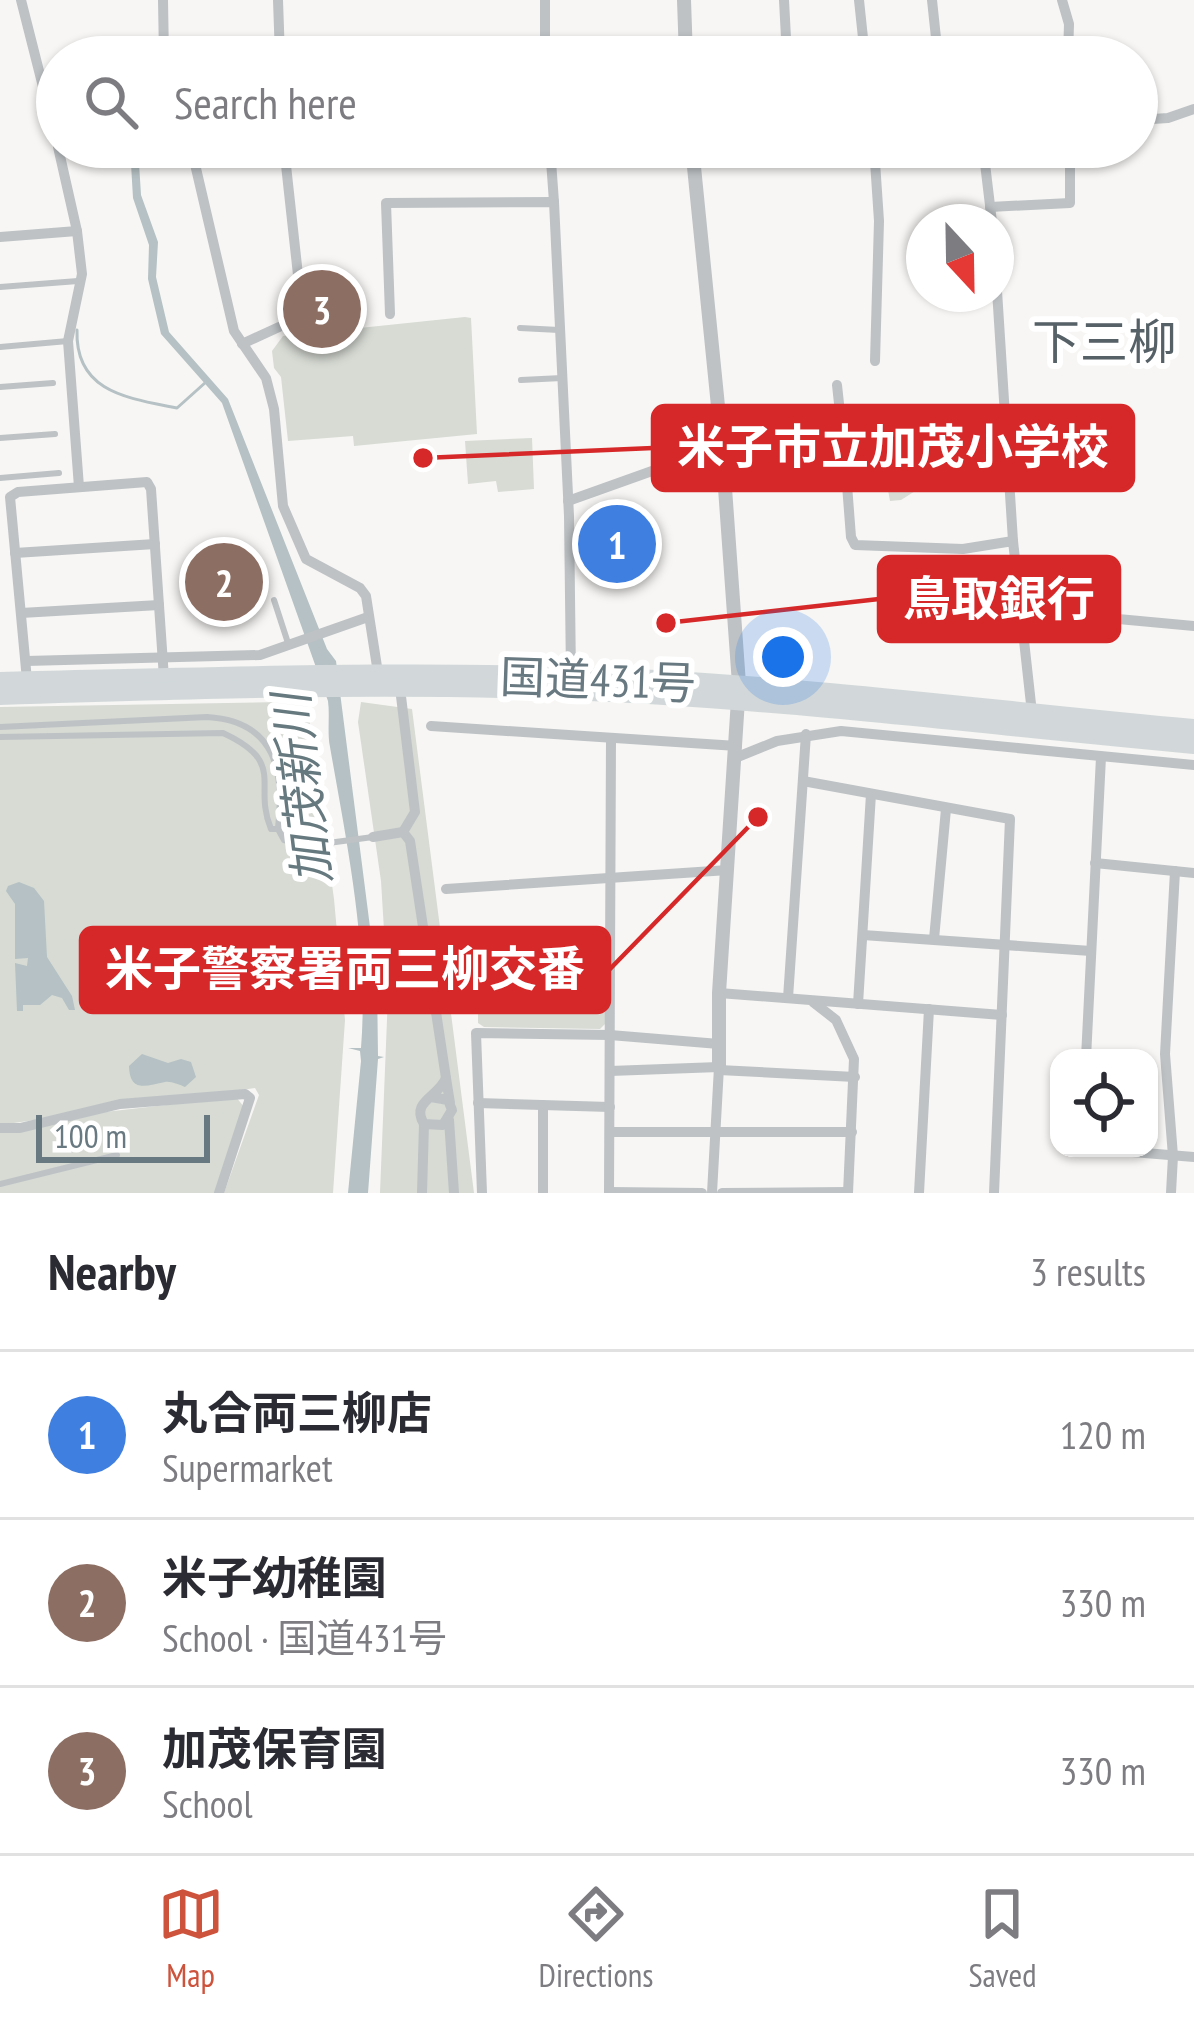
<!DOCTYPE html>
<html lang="en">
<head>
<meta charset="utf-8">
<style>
  :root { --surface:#fff; --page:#f2f2f3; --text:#2b2b33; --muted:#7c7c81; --line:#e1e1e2; --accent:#ce533c }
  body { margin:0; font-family:"PT Sans Narrow","Noto Sans JP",sans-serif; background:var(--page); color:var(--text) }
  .controls { position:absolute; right:36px; bottom:36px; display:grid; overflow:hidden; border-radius:24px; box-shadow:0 3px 9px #0004 }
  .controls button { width:108px; height:108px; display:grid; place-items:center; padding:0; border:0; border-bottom:3px solid var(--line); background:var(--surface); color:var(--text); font:60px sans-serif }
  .compass { position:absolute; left:906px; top:204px; width:108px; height:108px; border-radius:50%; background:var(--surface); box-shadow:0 3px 9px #0004; rotate:158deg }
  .scale { position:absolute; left:36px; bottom:30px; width:174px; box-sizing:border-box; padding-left:12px; border:6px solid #697981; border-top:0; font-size:33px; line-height:42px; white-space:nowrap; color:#697981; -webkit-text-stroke:9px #fff; paint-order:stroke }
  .you { position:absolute; left:783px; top:657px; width:42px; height:42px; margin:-30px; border:9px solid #fff; border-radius:50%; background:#1a73e8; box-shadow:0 0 0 18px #1a73e833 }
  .badge { display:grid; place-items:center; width:78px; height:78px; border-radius:50%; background:var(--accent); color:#fff; font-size:39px; font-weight:700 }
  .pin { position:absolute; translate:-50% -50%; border:6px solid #fff; box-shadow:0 3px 12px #0006 }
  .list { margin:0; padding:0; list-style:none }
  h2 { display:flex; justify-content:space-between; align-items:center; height:156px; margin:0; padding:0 48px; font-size:51px }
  h2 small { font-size:39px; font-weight:400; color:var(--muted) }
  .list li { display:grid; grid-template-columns:78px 1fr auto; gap:36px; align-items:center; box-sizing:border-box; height:168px; padding:0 48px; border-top:3px solid var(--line) }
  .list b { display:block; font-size:45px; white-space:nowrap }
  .list p { margin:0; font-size:39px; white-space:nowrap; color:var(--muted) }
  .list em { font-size:39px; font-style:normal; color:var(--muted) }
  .icon { flex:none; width:66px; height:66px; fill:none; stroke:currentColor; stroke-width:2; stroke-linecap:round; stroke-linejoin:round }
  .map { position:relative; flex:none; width:1194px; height:1193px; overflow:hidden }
  .search { position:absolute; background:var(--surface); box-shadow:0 3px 9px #0004; left:36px; right:36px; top:36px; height:132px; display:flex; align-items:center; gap:30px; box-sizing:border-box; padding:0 42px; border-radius:66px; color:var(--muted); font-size:45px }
  .sheet { height:660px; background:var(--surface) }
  nav { display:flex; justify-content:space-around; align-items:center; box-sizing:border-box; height:168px; border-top:3px solid var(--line); background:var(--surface); font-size:33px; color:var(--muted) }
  nav a { display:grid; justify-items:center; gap:6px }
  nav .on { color:var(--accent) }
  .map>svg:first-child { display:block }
</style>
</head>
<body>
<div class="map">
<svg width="1194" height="1193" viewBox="0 0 1194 1193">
  <rect width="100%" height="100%" fill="#f7f6f4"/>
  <g fill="#d7dbd4">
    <polygon points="465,317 471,318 477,434 354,446 353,436 288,441 281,377 274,368 272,351 283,336"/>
    <polygon points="532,438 534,489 498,492 496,481 468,484 465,441"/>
    <polygon points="925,441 929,447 931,481 901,500 890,501 886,479 906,469 908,442"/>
    <polygon points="287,702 307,703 334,899 345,1020 333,1193 224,1193 259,1095 255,1088 0,1125 0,707"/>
    <polygon points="361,702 412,709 474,1193 380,1193 388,995 381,881 358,722"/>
    <polygon points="601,952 605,955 605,1024 600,1029 484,1027 478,1023 478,960"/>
    <polygon points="236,1097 244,1107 215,1193 0,1193 0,1132 96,1113"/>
  </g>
  <g fill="#b5c1c4">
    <path d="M130 147H138L141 195 158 242 156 277 169 332 228 399 327 649 336 661 377 982 378 1056 384 1057 378 1059 368 1193H348L361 1061 360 1051 348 1048H361C369 950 347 844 330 747 327 732 330 716 328 701L222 403 161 334 148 279 149 245 133 198Z"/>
    <polygon points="19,882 34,888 44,901 47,957 72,996 75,1010 69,1010 62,998 52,995 40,1005 23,1005 23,1011 17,1011 15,963 27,966 28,958 15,959 15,904 6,891 8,886"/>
    <path d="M142 1054 168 1063 181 1059 191 1062 196 1077 185 1087C180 1085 171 1081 165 1082 147 1085 130 1094 129 1066Z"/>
  </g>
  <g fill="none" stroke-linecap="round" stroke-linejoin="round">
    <path stroke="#b5c1c4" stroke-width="3" d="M77 330C75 392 127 398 177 408L206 382"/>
    <g stroke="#bec2c5" stroke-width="6">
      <polyline points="0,287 78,281"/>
      <polyline points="520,328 559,330"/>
      <polyline points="0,347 68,341"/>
      <polyline points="521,380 562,378"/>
      <polyline points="0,387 53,383"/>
      <polyline points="0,438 55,434"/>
      <polyline points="0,478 59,473"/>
      <polyline points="274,600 288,643"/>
      <path d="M0 727 207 717C275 721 285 770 278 828"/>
      <path d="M0 737 223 733C288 763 252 784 271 829H278L284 840 306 846 373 837"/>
      <polyline points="0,1184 117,1155"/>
    </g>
    <g stroke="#bec2c5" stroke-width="10">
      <polyline points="21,0 57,142"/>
      <polyline points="163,0 164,57"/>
      <polyline points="278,0 280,57"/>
      <polyline points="545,0 545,57"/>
      <polyline points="784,0 787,57"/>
      <polyline points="859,0 865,57"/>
      <polyline points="932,0 938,57"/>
      <polyline points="1062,0 1069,24 1068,56"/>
      <polyline points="1019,57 1068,57"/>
      <polyline points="1137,120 1168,118 1194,109"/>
      <polyline points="58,147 77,231 82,274 68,341 79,487"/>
      <polyline points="191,147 234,331 266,378 274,409 283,506 306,559 360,588 366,596 378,673"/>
      <polyline points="284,147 299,284"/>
      <polyline points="550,147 554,202"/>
      <polyline points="874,147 879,221 875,361"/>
      <polyline points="983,147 992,222"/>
      <polyline points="990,207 1070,203 1070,147"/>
      <polyline points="0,237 77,231"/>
      <polyline points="996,275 1013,541"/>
      <polyline points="390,314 386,203 554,202 569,516 571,676"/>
      <polyline points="242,344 279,327"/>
      <polyline points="845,459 851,537 855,545 963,549 1013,541 1032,713"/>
      <polyline points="726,484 788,465 845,459 837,385"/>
      <polyline points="568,501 722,446"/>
      <polyline points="15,553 155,544"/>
      <polyline points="1021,610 1194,626"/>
      <polyline points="21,613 159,605"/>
      <polyline points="26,661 260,655 368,617"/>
      <polyline points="27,680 10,497 18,492 147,482 151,489 164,678"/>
      <polyline points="400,688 415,812 403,832"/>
      <polyline points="431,726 737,746"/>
      <polyline points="735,758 777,741 841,731 1194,765"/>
      <polyline points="803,781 1010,819 994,1193"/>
      <polyline points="373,837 403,832 410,841 446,1078"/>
      <polyline points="1095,863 1194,873"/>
      <polyline points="446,889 728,870"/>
      <polyline points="863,935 1091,951"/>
      <polyline points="934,939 946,809"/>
      <polyline points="719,993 1002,1015"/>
      <polyline points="788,998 806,734"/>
      <polyline points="813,1002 836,1020 854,1059 848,1193"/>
      <polyline points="858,1004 871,794"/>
      <polyline points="1086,1058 1101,757"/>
      <polyline points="719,1070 855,1077"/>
      <polyline points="610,1071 719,1067 712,1193"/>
      <path d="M431 1097 448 1100 452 1110 443 1125 424 1124C410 1101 439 1097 446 1078L450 1103"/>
      <polyline points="478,1103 610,1107"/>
      <polyline points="449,1120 454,1193"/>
      <polyline points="0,1128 20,1128 120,1104 245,1094 250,1098 219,1193"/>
      <polyline points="610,1132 852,1132"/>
      <polyline points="1083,1148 1194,1157"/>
      <polyline points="609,1192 702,1193"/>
      <polyline points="422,1193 424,1124"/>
      <polyline points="482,1193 476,1033 610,1035 719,1044"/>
      <polyline points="543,1193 543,1105"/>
      <polyline points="609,1193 611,738"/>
      <polyline points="722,1193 848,1192"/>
      <polyline points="919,1193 929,1009"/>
      <polyline points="1171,1193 1173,1156 1165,1054 1175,871"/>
    </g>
    <g stroke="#bec2c5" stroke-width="14">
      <polyline points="684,0 686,57"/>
      <polyline points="692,147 722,446 739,684 719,993 719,1067"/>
    </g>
    <g stroke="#d2d8d9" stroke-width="18">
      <path d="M0 681C219 676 439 668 657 679 837 689 1015 712 1194 728"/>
      <path d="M0 696C188 690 378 684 566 691 776 699 985 726 1194 745"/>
    </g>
  </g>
  <g text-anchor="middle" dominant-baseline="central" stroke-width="12" stroke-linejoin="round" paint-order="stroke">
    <g font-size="45" fill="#697981" stroke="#fff">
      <text transform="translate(598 679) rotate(2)">国道431号</text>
    </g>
    <g font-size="48" fill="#566167" stroke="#fff">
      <text x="1104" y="341">下三柳</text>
    </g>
    <g font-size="48" font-style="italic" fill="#65797e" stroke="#fff">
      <text transform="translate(301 789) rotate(-97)">加茂新川</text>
    </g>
  </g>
  <path fill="none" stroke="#d62828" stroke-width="4.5" d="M423 458L653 448M666 623L879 599M758 817L609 970"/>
  <g fill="#d62828" stroke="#fff" stroke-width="4.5">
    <circle cx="423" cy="458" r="12"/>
    <circle cx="666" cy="623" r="12"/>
    <circle cx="758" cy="817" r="12"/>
  </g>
  <g fill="#d62828" stroke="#d62828" stroke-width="4.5">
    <rect x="653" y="406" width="480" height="84" rx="12"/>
    <rect x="879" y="557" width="240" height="84" rx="12"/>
    <rect x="81" y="928" width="528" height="84" rx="12"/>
  </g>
  <g font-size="48" text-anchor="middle" font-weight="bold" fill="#fff">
    <text x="893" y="464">米子市立加茂小学校</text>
    <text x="999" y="616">鳥取銀行</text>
    <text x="345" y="986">米子警察署両三柳交番</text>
  </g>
</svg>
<div class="controls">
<button><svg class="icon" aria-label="locate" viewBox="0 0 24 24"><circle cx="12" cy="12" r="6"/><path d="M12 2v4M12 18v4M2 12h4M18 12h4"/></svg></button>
</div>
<svg class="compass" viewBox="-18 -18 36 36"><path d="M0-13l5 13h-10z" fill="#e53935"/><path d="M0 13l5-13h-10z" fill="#7c7c81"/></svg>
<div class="scale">100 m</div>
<div class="you"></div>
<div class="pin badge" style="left:617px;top:544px;background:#3f7fe0">1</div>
<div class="pin badge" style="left:224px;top:582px;background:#8d6e63">2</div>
<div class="pin badge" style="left:322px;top:309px;background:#8d6e63">3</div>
<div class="search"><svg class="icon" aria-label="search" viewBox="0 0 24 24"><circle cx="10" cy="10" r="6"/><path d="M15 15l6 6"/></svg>Search here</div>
</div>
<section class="sheet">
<h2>Nearby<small>3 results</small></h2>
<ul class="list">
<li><span class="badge" style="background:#3f7fe0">1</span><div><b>丸合両三柳店</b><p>Supermarket</p></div><em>120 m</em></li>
<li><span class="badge" style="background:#8d6e63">2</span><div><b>米子幼稚園</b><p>School · 国道431号</p></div><em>330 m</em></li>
<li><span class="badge" style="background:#8d6e63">3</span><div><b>加茂保育園</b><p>School</p></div><em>330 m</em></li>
</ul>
</section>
<nav>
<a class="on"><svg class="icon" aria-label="map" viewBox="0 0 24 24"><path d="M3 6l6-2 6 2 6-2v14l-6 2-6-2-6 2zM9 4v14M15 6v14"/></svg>Map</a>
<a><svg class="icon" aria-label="directions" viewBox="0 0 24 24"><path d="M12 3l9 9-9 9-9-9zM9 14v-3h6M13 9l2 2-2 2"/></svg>Directions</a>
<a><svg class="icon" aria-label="saved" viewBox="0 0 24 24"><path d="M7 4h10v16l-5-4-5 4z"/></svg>Saved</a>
</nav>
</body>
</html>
